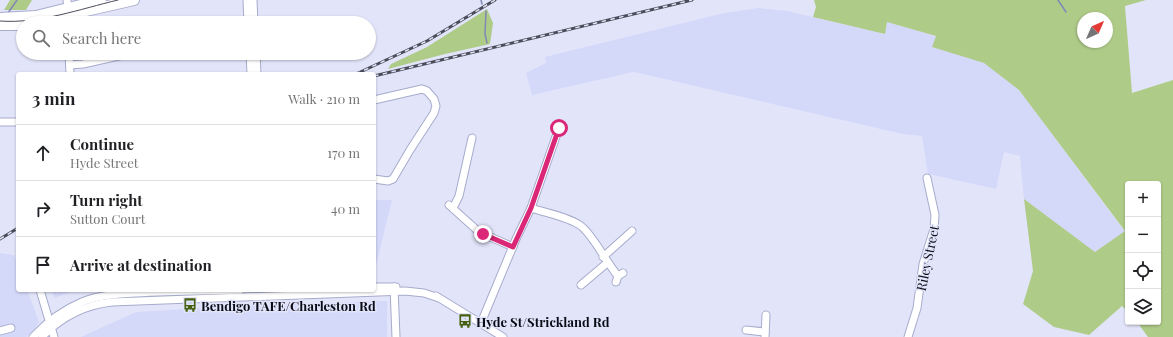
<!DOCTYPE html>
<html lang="en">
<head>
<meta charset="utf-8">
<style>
  :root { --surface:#fff; --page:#f6f6f6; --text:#202124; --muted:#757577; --line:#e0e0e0 }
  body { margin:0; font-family:"Playfair Display",serif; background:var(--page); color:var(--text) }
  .controls { position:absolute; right:12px; bottom:12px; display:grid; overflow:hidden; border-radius:4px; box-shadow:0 1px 3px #0004 }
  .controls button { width:36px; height:36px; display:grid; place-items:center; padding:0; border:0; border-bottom:1px solid var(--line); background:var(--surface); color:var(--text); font:20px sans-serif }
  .compass { position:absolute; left:1077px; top:12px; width:36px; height:36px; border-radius:50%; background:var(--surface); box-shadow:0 1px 3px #0004; rotate:45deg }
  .stop { position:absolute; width:12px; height:12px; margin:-9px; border:3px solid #db2777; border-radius:50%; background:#fff }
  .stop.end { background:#db2777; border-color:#fff; box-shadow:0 1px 4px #0008 }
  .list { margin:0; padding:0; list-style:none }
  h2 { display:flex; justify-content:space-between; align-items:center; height:52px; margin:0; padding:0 16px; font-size:17px }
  h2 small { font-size:13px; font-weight:400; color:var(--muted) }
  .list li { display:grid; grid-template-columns:26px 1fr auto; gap:12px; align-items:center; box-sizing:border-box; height:56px; padding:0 16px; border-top:1px solid var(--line) }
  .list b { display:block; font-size:15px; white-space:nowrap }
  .list p { margin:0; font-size:13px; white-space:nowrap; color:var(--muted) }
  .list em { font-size:13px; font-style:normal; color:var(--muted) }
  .icon { flex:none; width:22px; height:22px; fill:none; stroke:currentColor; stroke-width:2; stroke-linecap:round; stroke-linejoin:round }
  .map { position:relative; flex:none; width:1173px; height:337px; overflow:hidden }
  .search { position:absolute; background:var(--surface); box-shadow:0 1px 3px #0004; left:16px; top:16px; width:360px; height:44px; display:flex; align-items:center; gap:10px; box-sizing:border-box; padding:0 14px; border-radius:22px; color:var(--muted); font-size:15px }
  .panel { position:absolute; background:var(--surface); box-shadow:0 1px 3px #0004; left:16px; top:72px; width:360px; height:220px; border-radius:4px }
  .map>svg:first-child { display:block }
</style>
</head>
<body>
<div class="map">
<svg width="1173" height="337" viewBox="0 0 1173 337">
  <rect width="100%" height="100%" fill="#e2e5fa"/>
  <g fill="#d4d8f9">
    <polygon points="758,8 787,11 884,34 887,22 936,36 933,47 984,63 1019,90 1125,232 1095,252 1024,199 1020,156 1004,152 996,189 928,174 922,136 903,134 639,73 633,72 532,95 526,73 546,63 545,57 720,14"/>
    <polygon points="374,200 392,200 374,274"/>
    <polygon points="0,253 14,255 18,266 18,290 27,290 39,322 32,333 26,337 0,337"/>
    <polygon points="52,290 76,290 54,298"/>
    <polygon points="387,301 387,337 81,337 136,312 258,305"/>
  </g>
  <g fill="#afcb88" fill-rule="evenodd">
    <polygon points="10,0 32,0 26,10 4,10"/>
    <path d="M814 0H1146L1125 6 1132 93 1173 80V337H1148L1137 322H1158V184H1128V312L1122 306 1089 335 1054 327 1023 304 1033 271 1024 199 1095 252 1125 231 1019 90 984 63 932 47 936 36 887 22 885 34 813 17 816 7ZM1083 18H1107V42H1083Z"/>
    <polygon points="487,9 493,23 490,44 445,54 388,69 391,64 427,47"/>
  </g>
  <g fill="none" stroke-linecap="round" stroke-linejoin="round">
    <g stroke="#8287b6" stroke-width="1.5">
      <polyline points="481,0 482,4"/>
      <polyline points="1058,0 1066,12"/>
      <polyline points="486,11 485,34 487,43"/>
      <polyline points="8,13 17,0"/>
    </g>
    <defs>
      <g id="minor">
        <polyline points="67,0 68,8"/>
        <polyline points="247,0 248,23"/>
        <polyline points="253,0 254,23"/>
        <polyline points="69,53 70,74"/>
        <polyline points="250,53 251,74"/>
        <polyline points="256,53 257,74"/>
        <polyline points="70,65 83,64 132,53"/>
        <polyline points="374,100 422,89 427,91 434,99 436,106 434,113 410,150 393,179 388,181 374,179"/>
        <polyline points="0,122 18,122"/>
        <polyline points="449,205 479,232 513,247"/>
        <polyline points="453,208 459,196 472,138"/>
        <path d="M531 208C546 213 569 217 581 226 593 235 606 262 618 276"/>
        <polyline points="603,257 632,231"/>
        <polyline points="616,282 618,276 623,273"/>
        <polyline points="581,285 607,263"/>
        <polyline points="374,287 396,287"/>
        <polyline points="394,287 396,337"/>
        <polyline points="40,290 54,337"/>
        <polyline points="436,296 503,337"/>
        <polyline points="481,323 516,239 531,208 559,128"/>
        <polyline points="746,330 765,332"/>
        <polyline points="0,331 11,328"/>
        <path d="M33 337C47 322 63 310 82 302 99 295 118 294 136 293 171 291 205 291 240 290"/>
        <path d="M42 337C61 317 84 305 112 302L405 291 424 293 439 298"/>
        <polyline points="765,337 766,315"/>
        <polyline points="908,337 917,308 923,264 934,229 935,215 927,178"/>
      </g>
      <g id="highway">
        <polyline points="0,18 36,16 101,0"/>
        <polyline points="33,23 134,0"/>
        <polyline points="0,25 23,25"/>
      </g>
    </defs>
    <use href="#minor" stroke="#a7abcc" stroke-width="9"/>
    <use href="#highway" stroke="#a7abcc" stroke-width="12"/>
    <use href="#minor" stroke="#fff" stroke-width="7"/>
    <use href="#highway" stroke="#fff" stroke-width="10"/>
    <path stroke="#4b4c5a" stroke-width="1" d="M0 21C39 24 80 9 118 0"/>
    <defs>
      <g id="rail">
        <polyline points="356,74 427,41 495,0"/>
        <polyline points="374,76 692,0"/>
        <polyline points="0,239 18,228"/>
      </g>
    </defs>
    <use href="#rail" stroke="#4b4c5a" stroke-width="3"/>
    <use href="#rail" stroke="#e2e5fa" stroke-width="1.5" stroke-dasharray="4.5" stroke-linecap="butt"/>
  </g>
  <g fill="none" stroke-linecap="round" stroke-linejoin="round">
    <polyline stroke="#db2777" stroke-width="5" points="483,234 513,247 531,208 559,128"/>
  </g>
  <defs>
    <symbol id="bus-bare" viewBox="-9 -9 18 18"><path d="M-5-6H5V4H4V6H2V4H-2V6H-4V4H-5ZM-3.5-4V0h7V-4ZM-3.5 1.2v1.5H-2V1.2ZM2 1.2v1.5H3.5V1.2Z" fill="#45600e" stroke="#e2e5fa" stroke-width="2.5" paint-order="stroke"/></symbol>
  </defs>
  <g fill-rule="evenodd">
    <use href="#bus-bare" x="180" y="295" width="20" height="20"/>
    <use href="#bus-bare" x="455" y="311" width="20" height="20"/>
  </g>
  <g text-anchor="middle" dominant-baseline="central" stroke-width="3" stroke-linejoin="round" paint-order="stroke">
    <g font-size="13" fill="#0a0b16" stroke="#e2e5fa">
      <text transform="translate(927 258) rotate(-78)">Riley Street</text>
    </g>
    <g font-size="13" font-weight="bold" fill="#0a0b16" stroke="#e2e5fa" text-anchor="start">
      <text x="201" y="305">Bendigo TAFE/Charleston Rd</text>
      <text x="476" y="321">Hyde St/Strickland Rd</text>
    </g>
  </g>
</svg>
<div class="controls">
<button>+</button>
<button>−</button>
<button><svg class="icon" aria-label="locate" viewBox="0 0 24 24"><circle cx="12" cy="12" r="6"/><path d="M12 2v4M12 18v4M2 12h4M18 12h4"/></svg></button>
<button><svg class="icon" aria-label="layers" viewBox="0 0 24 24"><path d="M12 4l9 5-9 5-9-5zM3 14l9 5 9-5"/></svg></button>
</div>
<svg class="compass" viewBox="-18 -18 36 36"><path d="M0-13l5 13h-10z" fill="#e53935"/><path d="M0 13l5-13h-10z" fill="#757577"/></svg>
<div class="stop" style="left:559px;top:128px"></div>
<div class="stop end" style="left:483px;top:234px"></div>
<div class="search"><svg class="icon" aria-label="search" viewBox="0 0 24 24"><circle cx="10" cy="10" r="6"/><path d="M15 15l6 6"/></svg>Search here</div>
<section class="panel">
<h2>3 min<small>Walk · 210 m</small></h2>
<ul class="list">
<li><svg class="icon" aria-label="ahead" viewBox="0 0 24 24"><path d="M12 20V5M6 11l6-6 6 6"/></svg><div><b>Continue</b><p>Hyde Street</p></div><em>170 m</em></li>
<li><svg class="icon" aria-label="right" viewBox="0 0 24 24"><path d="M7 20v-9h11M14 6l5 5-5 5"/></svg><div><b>Turn right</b><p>Sutton Court</p></div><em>40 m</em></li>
<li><svg class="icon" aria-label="arrive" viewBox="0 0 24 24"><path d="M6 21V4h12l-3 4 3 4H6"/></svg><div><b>Arrive at destination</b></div></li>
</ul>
</section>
</div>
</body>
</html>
